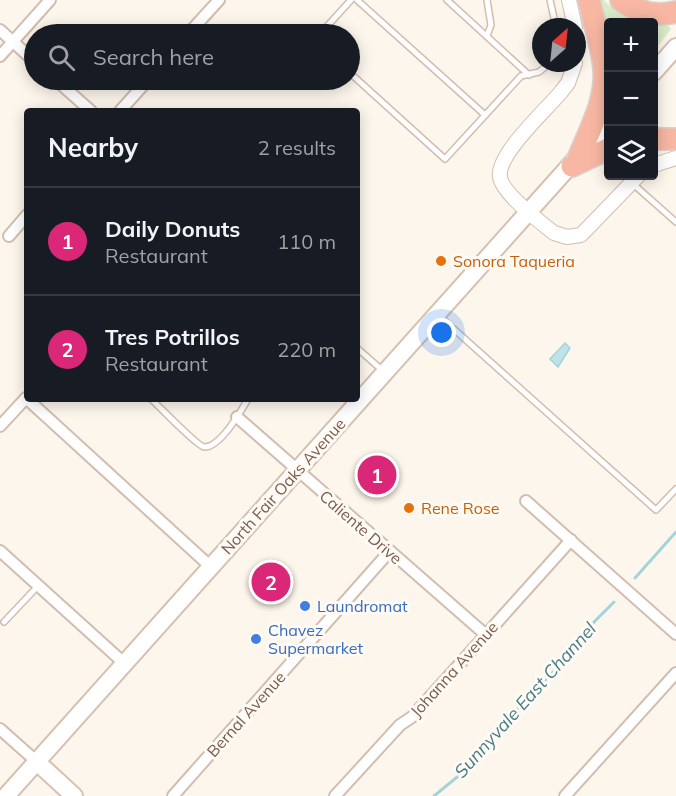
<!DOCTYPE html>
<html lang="en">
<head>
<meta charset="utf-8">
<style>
  :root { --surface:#171b24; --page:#20242c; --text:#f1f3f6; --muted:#9ea1a6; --line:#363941; --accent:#db2777 }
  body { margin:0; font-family:Mulish,sans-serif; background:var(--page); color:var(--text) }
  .controls { position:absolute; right:18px; top:18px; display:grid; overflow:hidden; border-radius:6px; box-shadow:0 3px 15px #0003 }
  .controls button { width:54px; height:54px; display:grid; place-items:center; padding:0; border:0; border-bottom:2px solid var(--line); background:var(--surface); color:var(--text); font:30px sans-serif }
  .compass { position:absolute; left:532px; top:18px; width:54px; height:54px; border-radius:50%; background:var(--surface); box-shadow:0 3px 15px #0003; rotate:27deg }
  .you { position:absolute; left:442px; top:333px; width:21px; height:21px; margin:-15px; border:4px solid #fff; border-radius:50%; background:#1a73e8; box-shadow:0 0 0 9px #1a73e833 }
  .badge { display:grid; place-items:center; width:39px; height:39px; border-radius:50%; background:var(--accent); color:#fff; font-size:20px; font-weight:700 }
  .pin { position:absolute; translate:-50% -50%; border:3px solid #fff; box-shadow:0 2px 6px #0006 }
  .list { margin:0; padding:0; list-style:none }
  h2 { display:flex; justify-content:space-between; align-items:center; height:78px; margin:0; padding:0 24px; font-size:26px }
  h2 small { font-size:20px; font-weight:400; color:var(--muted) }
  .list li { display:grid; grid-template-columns:39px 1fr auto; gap:18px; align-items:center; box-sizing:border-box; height:108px; padding:0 24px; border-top:2px solid var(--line) }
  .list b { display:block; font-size:22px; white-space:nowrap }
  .list p { margin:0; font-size:20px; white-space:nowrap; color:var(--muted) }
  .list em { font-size:20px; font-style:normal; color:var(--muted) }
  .icon { flex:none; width:33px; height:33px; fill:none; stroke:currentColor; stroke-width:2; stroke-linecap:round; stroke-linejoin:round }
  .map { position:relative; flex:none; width:676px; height:796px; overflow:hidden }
  .search { position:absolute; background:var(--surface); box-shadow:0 3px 15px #0003; left:24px; top:24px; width:336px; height:66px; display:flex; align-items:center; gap:15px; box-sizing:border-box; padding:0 21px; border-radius:33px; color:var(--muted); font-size:22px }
  .panel { position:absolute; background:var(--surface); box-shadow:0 3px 15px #0003; left:24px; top:108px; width:336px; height:294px; border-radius:6px }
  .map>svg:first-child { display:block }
</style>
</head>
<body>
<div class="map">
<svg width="676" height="796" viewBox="0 0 676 796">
  <rect width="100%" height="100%" fill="#fdf6ec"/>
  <g fill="#d8ecc9">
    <path d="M592 0H604C615 12 627 18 642 22H608V95Z"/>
    <polygon points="654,24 667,24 671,29 654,51"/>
  </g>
  <polygon fill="#bfe3e8" stroke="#a5d3da" stroke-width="1.5" points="565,343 570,348 558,367 550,359"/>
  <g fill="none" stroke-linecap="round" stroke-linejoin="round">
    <g stroke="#a5d3da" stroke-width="3">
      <polyline points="635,578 676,532"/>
      <polyline points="434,796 467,769 481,754 506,721 556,669 595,621 614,602"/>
    </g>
    <defs>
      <g id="service">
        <polyline points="357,0 485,115"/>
        <polyline points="447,0 529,75"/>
        <polyline points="487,0 491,25 487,36"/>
        <polyline points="550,0 556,27"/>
        <polyline points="320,34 351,0"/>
        <polyline points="350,73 445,159 521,76 539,72 550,63"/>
        <polyline points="632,183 676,222"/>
        <polyline points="438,315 656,510 676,489"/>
        <polyline points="357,348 383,371"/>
        <path d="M151 399C160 407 197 446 204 447 220 448 241 411 248 399"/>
        <polyline points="4,622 38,586"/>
      </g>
      <g id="minor">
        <polyline points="0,30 34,61"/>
        <polyline points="188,34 219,0"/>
        <polyline points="0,56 50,0"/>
        <polyline points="56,80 91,111"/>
        <polyline points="120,111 148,80"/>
        <polyline points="9,236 27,215"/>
        <polyline points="237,417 486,635"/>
        <polyline points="0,426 26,398 211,567"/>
        <polyline points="526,501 676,634"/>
        <polyline points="0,551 125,664"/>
        <polyline points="0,729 37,762"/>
        <polyline points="173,796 389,552"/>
        <polyline points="335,796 400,725 412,717 571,540"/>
        <polyline points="565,796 676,673"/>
      </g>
      <g id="tertiary">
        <polyline points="569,0 575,27"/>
        <polyline points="577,38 577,41"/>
        <path d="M575 63 568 83 561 92C547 109 496 155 500 177 502 193 540 222 554 233L567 237 581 235 638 176"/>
        <polyline points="654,165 676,158"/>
      </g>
      <g id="secondary">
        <polyline points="654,72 676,47"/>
        <polyline points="37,762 74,796"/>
        <polyline points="6,796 608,123"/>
      </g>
      <g id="motorway">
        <path d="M621 0C637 12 656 17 676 12"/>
        <polyline points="654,139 676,139"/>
        <path d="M578 159C589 131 607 100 604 69 602 46 594 22 589 0"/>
        <polyline points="572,166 608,149"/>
      </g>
    </defs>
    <use href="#service" stroke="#d1beb0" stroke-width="8"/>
    <use href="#minor" stroke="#d1beb0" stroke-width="14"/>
    <use href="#tertiary" stroke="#d1beb0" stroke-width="16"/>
    <use href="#secondary" stroke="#d6c0b0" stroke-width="20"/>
    <use href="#motorway" stroke="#dad1cd" stroke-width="24"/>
    <use href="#service" stroke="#fff" stroke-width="5"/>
    <use href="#minor" stroke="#fff" stroke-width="10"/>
    <use href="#tertiary" stroke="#fff" stroke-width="14"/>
    <use href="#secondary" stroke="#fff" stroke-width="16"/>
    <use href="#motorway" stroke="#f7b7a3" stroke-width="21"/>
  </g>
  <g fill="#e8710a" stroke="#fffaf3" stroke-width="2">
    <circle cx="441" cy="261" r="6"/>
    <circle cx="409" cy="508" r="6"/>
  </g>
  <g fill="#3f7fe0" stroke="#fffaf3" stroke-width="2">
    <circle cx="305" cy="606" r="6"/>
    <circle cx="256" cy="639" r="6"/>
  </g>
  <g text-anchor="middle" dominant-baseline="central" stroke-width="6" stroke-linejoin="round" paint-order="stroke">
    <g font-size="16" fill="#c56008" stroke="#fffaf3" text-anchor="start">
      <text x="453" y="261">Sonora Taqueria</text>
      <text x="421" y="508">Rene Rose</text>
    </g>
    <g font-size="16" fill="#7a5c4d" stroke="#fffaf3">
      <text transform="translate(283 486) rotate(-48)">North Fair Oaks Avenue</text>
      <text transform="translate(361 527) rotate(41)">Caliente Drive</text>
      <text transform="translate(454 669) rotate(-48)">Johanna Avenue</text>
      <text transform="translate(246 714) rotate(-48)">Bernal Avenue</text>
    </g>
    <g font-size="16" fill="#366cbe" stroke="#fffaf3" text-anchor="start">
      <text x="317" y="606">Laundromat</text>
      <text x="268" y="630">Chavez<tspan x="268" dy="18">Supermarket</tspan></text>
    </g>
    <g font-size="18" font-style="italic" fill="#437c86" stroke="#fffaf3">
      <text transform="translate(525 700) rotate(-48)">Sunnyvale East Channel</text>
    </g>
  </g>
</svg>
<div class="controls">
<button>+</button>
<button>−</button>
<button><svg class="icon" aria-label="layers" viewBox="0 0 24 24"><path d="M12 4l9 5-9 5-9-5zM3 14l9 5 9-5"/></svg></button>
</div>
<svg class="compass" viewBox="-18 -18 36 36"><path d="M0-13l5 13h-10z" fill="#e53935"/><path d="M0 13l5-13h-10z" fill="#9ea1a6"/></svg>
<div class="you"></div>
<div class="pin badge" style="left:377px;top:475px">1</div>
<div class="pin badge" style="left:271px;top:582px">2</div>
<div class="search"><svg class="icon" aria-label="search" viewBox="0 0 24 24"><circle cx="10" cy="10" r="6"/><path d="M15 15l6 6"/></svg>Search here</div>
<section class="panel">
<h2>Nearby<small>2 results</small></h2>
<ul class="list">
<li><span class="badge">1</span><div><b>Daily Donuts</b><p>Restaurant</p></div><em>110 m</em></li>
<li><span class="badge">2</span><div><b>Tres Potrillos</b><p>Restaurant</p></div><em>220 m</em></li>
</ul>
</section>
</div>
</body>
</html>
